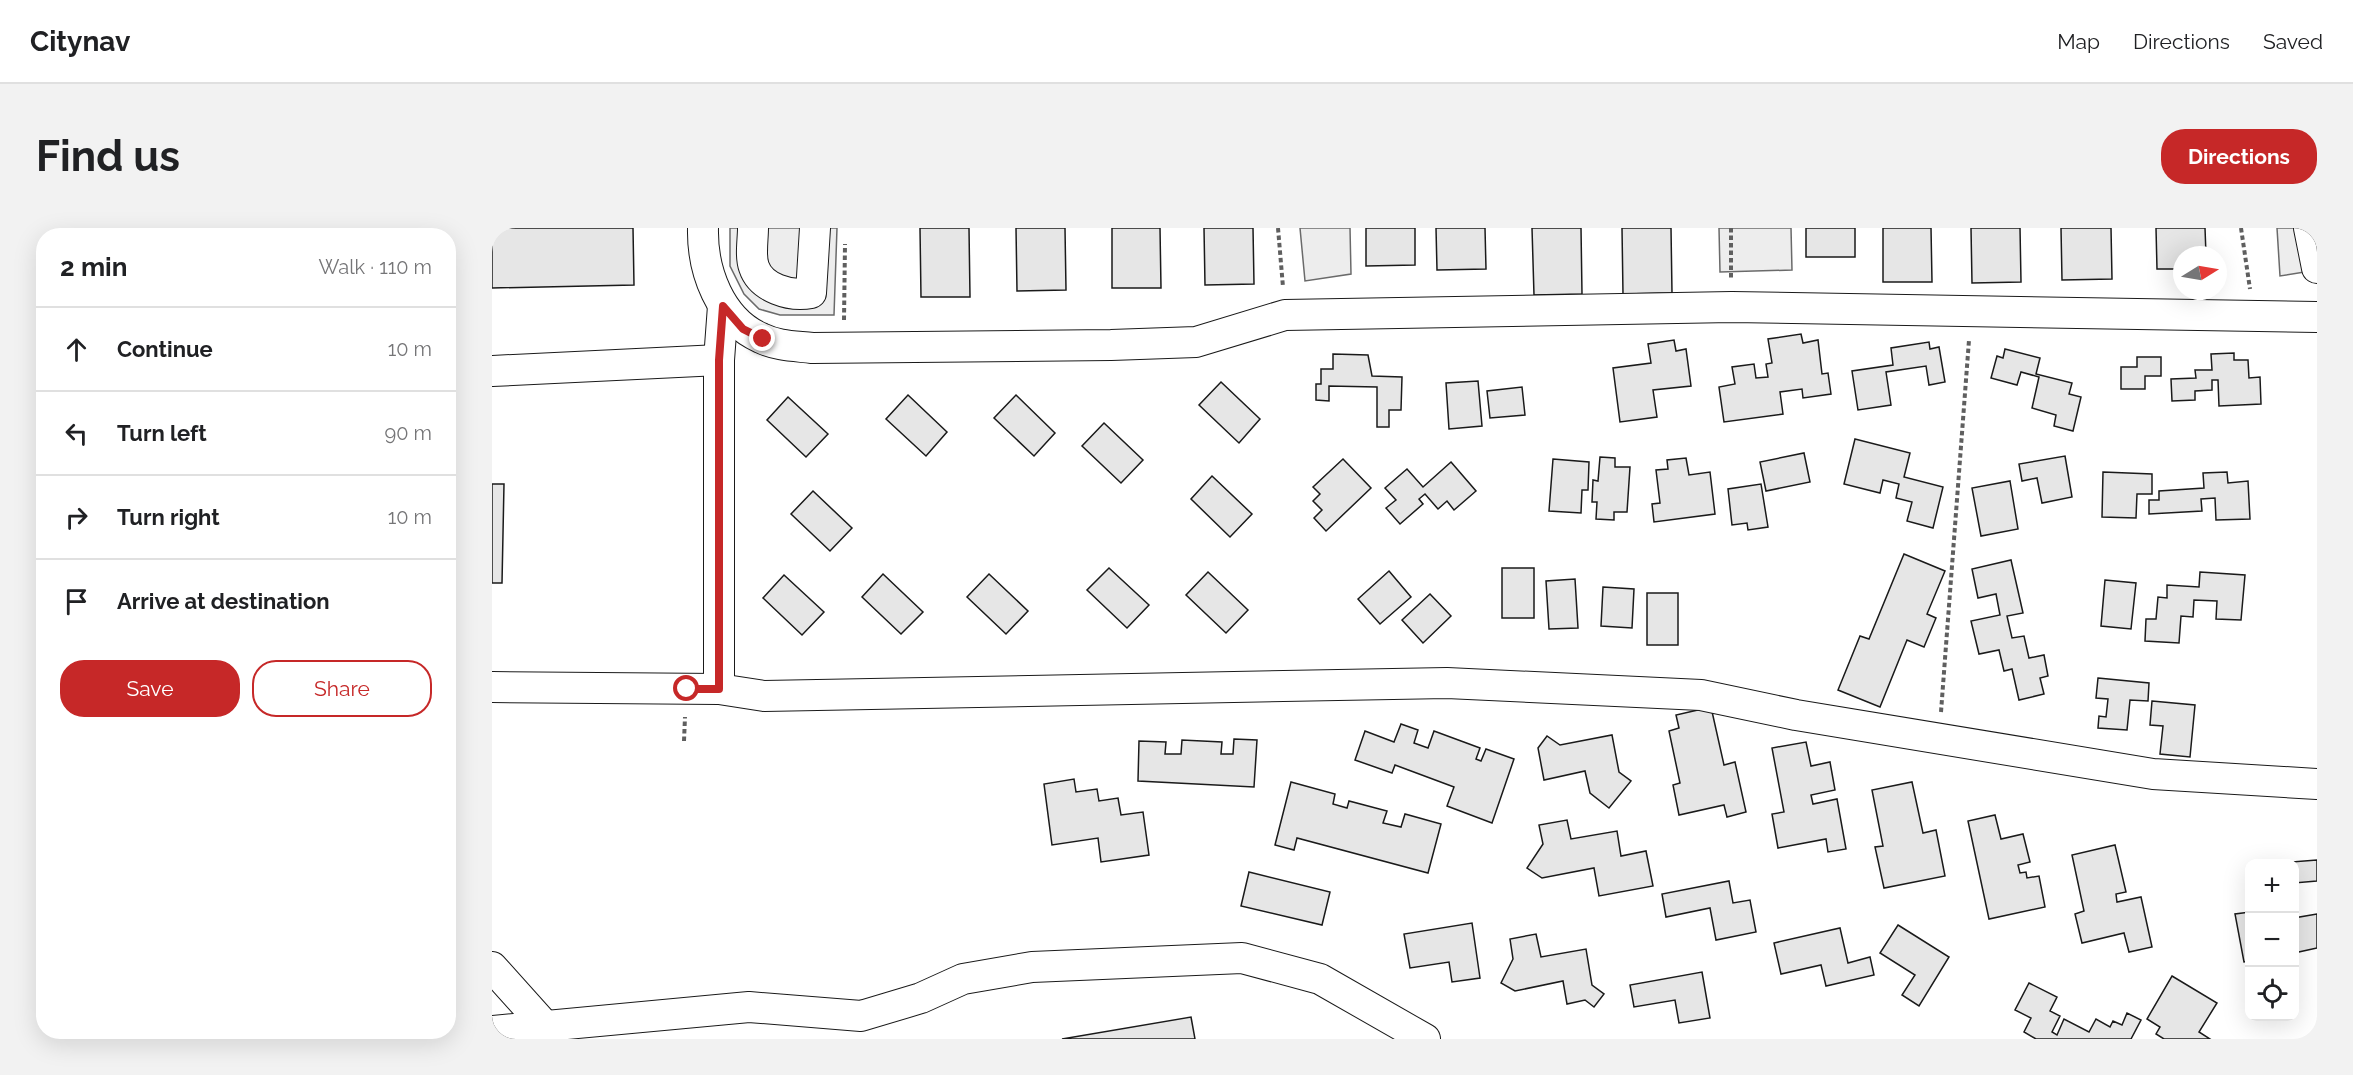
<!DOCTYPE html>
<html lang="en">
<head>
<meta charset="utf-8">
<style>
  :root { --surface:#fff; --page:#f2f2f2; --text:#202124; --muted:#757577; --line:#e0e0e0; --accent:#c62828 }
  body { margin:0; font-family:Raleway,sans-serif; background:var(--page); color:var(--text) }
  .controls { position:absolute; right:18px; bottom:18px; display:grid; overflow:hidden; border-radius:12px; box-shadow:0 6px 24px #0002 }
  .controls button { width:54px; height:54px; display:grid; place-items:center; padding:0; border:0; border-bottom:2px solid var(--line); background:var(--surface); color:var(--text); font:30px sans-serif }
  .compass { position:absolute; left:1681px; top:18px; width:54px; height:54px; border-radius:50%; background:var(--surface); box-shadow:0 6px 24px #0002; rotate:79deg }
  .stop { position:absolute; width:18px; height:18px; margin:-14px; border:4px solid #c62828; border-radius:50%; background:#fff }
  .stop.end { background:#c62828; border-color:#fff; box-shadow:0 2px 6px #0008 }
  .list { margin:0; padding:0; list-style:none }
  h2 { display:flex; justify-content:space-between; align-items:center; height:78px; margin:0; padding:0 24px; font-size:26px }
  h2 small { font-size:20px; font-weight:400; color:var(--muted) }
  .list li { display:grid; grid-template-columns:39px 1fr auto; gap:18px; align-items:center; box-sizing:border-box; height:84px; padding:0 24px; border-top:2px solid var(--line) }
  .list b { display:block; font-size:22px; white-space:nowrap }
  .list em { font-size:20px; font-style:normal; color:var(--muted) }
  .actions { display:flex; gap:12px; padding:18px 24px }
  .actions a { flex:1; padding:14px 0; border:2px solid var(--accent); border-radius:24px; text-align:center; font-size:21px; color:var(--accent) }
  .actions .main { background:var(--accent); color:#fff }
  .icon { flex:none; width:33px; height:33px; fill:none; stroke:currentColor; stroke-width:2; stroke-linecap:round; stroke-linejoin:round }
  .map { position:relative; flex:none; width:1825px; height:811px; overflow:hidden; border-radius:24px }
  header { display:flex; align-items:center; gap:36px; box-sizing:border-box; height:84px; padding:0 30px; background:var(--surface); border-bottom:2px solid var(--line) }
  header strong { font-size:28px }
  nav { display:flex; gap:33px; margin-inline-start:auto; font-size:21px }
  .intro { display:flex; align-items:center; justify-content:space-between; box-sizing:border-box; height:144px; padding:0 36px }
  h1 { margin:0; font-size:42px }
  .button { padding:15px 27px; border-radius:24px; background:var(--accent); color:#fff; font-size:21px; font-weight:700 }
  main { display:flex; gap:36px; padding:0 36px }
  aside { flex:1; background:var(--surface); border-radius:24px; box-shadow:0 6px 24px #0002 }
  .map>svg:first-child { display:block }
</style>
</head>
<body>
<header>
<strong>Citynav</strong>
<nav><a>Map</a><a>Directions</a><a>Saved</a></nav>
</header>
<div class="intro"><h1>Find us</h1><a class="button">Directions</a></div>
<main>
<aside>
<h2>2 min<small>Walk · 110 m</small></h2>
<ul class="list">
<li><svg class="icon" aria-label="ahead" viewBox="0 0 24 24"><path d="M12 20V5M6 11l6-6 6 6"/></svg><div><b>Continue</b></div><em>10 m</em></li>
<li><svg class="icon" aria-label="left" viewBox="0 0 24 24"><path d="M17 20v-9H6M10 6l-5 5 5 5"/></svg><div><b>Turn left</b></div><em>90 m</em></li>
<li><svg class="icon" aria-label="right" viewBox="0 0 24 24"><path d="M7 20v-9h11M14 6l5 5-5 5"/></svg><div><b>Turn right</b></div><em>10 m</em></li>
<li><svg class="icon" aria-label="arrive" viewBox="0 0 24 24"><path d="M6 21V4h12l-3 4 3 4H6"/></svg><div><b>Arrive at destination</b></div></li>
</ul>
<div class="actions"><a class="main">Save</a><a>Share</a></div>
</aside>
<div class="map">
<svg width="1825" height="811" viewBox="0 0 1825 811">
  <rect width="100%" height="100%" fill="#fff"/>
  <g fill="#ededed" stroke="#6a6a6a" stroke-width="1.5">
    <polygon points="238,0 345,0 342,87 288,87 267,81 252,66 238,38"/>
    <polygon points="808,0 858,0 859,46 813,53"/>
    <polygon points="1227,0 1299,0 1300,42 1228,44"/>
    <polygon points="1785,0 1825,0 1825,42 1788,48"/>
  </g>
  <g fill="#e6e6e6" stroke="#1a1a1a" stroke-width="1.5">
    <polygon points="0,0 141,0 142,57 0,60"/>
    <polygon points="428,0 477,0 478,69 429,69"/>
    <polygon points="524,0 573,0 574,62 525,63"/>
    <polygon points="620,0 668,0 669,60 620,60"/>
    <polygon points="712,0 761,0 762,56 713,57"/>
    <polygon points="874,0 923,0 923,37 874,38"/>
    <polygon points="944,0 993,0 994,41 945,42"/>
    <polygon points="1040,0 1089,0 1090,66 1042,67"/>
    <polygon points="1130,0 1179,0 1180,65 1131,66"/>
    <rect x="1314" y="0" width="49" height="29"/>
    <polygon points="1391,0 1439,0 1440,54 1391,54"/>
    <polygon points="1479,0 1528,0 1529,54 1480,55"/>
    <polygon points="1569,0 1619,0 1620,51 1570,52"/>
    <polygon points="1664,0 1713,0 1714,27 1690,27 1690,41 1665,41"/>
    <polygon points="1309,106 1311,115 1326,112 1330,146 1336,145 1339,166 1311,170 1310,161 1288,164 1291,186 1232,194 1227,159 1243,156 1240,139 1262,136 1264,150 1276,149 1274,136 1280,135 1276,111"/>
    <polygon points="1182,112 1184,123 1194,121 1199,158 1161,162 1165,189 1128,194 1121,140 1159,135 1156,116"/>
    <polygon points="1437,114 1438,121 1447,119 1453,154 1437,157 1434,138 1394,144 1399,177 1366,182 1360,143 1401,137 1399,120"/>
    <polygon points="1513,121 1548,130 1544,146 1580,155 1577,166 1589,169 1581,203 1562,198 1564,187 1540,180 1547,149 1529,144 1525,157 1499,150 1505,128 1511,130"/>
    <polygon points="1742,125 1742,132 1756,132 1757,150 1768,149 1769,176 1727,178 1726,152 1720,152 1720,162 1703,163 1703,172 1680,173 1679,151 1704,150 1703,142 1720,142 1719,126"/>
    <polygon points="841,126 876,127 880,148 910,149 909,182 897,182 897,199 885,199 885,159 837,158 837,173 824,172 824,156 829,156 829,141 841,141"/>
    <polygon points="1645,129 1669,129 1669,148 1653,148 1653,161 1629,161 1629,139 1645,139"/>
    <polygon points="986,153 990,198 957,201 954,155"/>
    <polygon points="729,154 768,191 747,215 707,177"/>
    <polygon points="1030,159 1033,187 998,190 995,163"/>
    <polygon points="416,167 455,204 434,228 394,191"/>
    <polygon points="524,167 563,205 542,228 502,190"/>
    <polygon points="296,169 336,206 314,229 275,192"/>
    <polygon points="612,195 651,232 629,255 590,218"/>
    <polygon points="1363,211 1418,225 1412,249 1451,259 1441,300 1415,293 1420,274 1404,270 1407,256 1391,252 1388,265 1352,256"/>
    <polygon points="1312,225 1318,254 1274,263 1268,234"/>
    <polygon points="1573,228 1580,269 1550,275 1545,250 1530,253 1527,236"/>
    <polygon points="1108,229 1123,230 1123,239 1138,239 1135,284 1122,284 1122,292 1104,291 1105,274 1100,274 1101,252 1106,253"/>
    <polygon points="1194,230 1197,247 1218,244 1223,286 1162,294 1160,276 1168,275 1164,242 1176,241 1175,232"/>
    <polygon points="851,231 879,260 834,303 822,290 830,282 821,273 828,266 821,259"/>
    <polygon points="1061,231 1097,234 1096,262 1090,262 1089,285 1057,283"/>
    <polygon points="959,234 984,263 962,282 955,273 946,281 933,266 927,271 931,276 908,296 894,280 904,272 893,260 915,241 931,259"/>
    <polygon points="1611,244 1660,246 1660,266 1645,266 1644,290 1610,289"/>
    <polygon points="1735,244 1736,255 1756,253 1758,291 1724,292 1723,270 1709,271 1710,283 1657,286 1657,272 1667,272 1667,263 1712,260 1711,245"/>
    <polygon points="720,248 760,286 738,309 699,271"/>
    <polygon points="1518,253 1526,301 1489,308 1480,260"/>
    <polygon points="0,256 12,256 10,355 0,355"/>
    <polygon points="1269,256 1276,299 1256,302 1255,295 1240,297 1236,261"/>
    <polygon points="321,263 360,300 338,323 299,286"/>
    <polygon points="1412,326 1453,343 1435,386 1444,390 1432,419 1415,412 1388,479 1346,462 1368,408 1377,411"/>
    <polygon points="1519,332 1531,385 1515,388 1520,410 1532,408 1537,430 1552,427 1556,448 1548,450 1552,466 1527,472 1520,441 1512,443 1507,422 1487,426 1479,393 1508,387 1504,366 1486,370 1480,341"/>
    <polygon points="617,340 657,377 635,400 595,362"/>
    <rect x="1010" y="340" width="32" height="50"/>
    <polygon points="897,343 919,369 888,396 866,371"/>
    <polygon points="716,344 756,382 734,405 694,367"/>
    <polygon points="1708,344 1753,347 1749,392 1724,391 1725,373 1702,372 1701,389 1689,388 1687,415 1653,413 1654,391 1664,391 1666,369 1675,370 1675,357 1707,359"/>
    <polygon points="391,346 431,384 409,406 370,369"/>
    <polygon points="497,346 536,383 514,406 475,369"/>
    <polygon points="292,347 332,384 310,407 271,370"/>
    <polygon points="1083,351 1086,400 1057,401 1054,353"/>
    <polygon points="1613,352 1644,355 1639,401 1609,398"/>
    <polygon points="1111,359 1142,361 1140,400 1109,398"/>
    <rect x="1155" y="365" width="31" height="52"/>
    <polygon points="938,366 959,388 931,415 910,392"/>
    <polygon points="1606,450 1657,455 1656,473 1638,472 1635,502 1606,500 1607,488 1614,489 1616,471 1604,470"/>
    <polygon points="1660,473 1703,477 1698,529 1668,526 1671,498 1658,497"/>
    <polygon points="1219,479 1232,537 1243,534 1254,584 1235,589 1232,577 1187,587 1181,557 1188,555 1177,503 1187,500 1184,487"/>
    <polygon points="909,496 926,502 922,515 936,520 942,503 988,520 984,531 989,533 994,521 1022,531 1000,595 955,578 962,559 903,537 900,545 863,532 873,503 902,514"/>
    <polygon points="1120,507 1127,544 1139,553 1117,580 1098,565 1093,543 1052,552 1046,520 1055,508 1068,517"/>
    <polygon points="742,511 765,512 762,559 646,553 647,513 674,514 673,526 689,526 690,512 730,514 729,526 741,526"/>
    <polygon points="1314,514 1319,538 1338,534 1343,562 1319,567 1321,576 1345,571 1354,621 1336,624 1334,611 1286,620 1280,586 1292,584 1280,520"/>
    <polygon points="582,551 584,564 605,561 607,573 626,570 629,587 651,584 657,627 609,634 606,610 560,617 552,556"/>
    <polygon points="799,554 843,566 841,576 855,580 857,573 895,583 891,595 909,599 913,586 949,596 936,645 805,610 802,622 783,617"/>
    <polygon points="1420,554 1431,605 1444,602 1453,648 1392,660 1383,619 1391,618 1380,562"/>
    <polygon points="1503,587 1509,611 1531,606 1538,634 1526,637 1528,645 1534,644 1535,650 1547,648 1553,679 1497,691 1476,593"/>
    <polygon points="1075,592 1079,611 1125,603 1129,628 1154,623 1161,658 1107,668 1102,640 1050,650 1035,640 1051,616 1047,597"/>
    <polygon points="1623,617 1634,664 1624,666 1625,674 1649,669 1660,719 1637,724 1632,705 1590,715 1583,686 1592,683 1580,627"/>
    <polygon points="1825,632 1825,653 1802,655 1802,636 1799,634"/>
    <polygon points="757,644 838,664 830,697 749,678"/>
    <polygon points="1237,653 1241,675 1258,672 1264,704 1224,712 1218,680 1174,689 1170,666"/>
    <polygon points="1758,684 1758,733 1752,734 1743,686"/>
    <polygon points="1825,686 1825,720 1802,725 1802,690"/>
    <polygon points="980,695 988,750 960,754 957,734 918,740 912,706"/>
    <polygon points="1406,697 1457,729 1427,778 1410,767 1423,747 1388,725"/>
    <polygon points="1348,700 1356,735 1378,729 1382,747 1334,758 1329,737 1289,746 1282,715"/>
    <polygon points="1044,706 1049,729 1094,721 1100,757 1112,766 1102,779 1093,772 1075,776 1071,753 1023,763 1009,755 1021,731 1018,711"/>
    <polygon points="1210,744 1218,790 1187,795 1183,772 1142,779 1138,757"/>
    <polygon points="1680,748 1725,775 1707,804 1718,811 1672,811 1664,806 1668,799 1655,791"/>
    <polygon points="1537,755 1565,769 1558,783 1568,788 1560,804 1565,807 1572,791 1597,804 1604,791 1618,799 1621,793 1630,797 1635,785 1649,792 1639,811 1544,811 1532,804 1539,790 1523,782"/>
    <polygon points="699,789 703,811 570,811"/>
  </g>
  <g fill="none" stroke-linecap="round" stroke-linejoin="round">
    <defs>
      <g id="minor">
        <path d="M211 0C210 43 228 92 269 110 285 118 303 118 320 120L619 117 704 114 793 87 1240 79 1825 89"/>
        <path d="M261 0C261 12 258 28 262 39 269 60 298 69 319 65L323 0"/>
        <polyline points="1817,0 1825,40"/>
        <polyline points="0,143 227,132"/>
        <polyline points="0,459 227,461 272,468 955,455 1209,467 1304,487 1661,546 1825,556"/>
        <polyline points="227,461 227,132 231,78"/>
        <polyline points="0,739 53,798"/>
        <polyline points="0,803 257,779 369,788 429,770 471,751 540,739 750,730 828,751 933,811"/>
      </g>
    </defs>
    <use href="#minor" stroke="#1a1a1a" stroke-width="32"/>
    <g stroke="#5f5f5f" stroke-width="4" stroke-dasharray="4.5 3" stroke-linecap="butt">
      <polyline points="786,0 791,59"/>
      <polyline points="1239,0 1239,50"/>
      <polyline points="1749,0 1758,61"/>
      <polyline points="352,92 353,16"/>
      <polyline points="1449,484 1477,112"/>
      <polyline points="192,513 193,489"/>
    </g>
    <use href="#minor" stroke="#fff" stroke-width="30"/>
  </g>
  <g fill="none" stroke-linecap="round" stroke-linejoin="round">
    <polyline stroke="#c62828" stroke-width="8" points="195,461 227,461 227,132 231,78 251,101 271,111"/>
  </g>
</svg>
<div class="controls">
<button>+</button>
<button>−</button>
<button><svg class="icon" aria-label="locate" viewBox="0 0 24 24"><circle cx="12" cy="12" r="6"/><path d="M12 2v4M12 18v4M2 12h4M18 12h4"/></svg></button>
</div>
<svg class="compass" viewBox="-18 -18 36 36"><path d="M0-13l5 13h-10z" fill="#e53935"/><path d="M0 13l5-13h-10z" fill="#757577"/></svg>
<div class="stop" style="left:195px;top:461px"></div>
<div class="stop end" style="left:271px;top:111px"></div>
</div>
</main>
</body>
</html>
